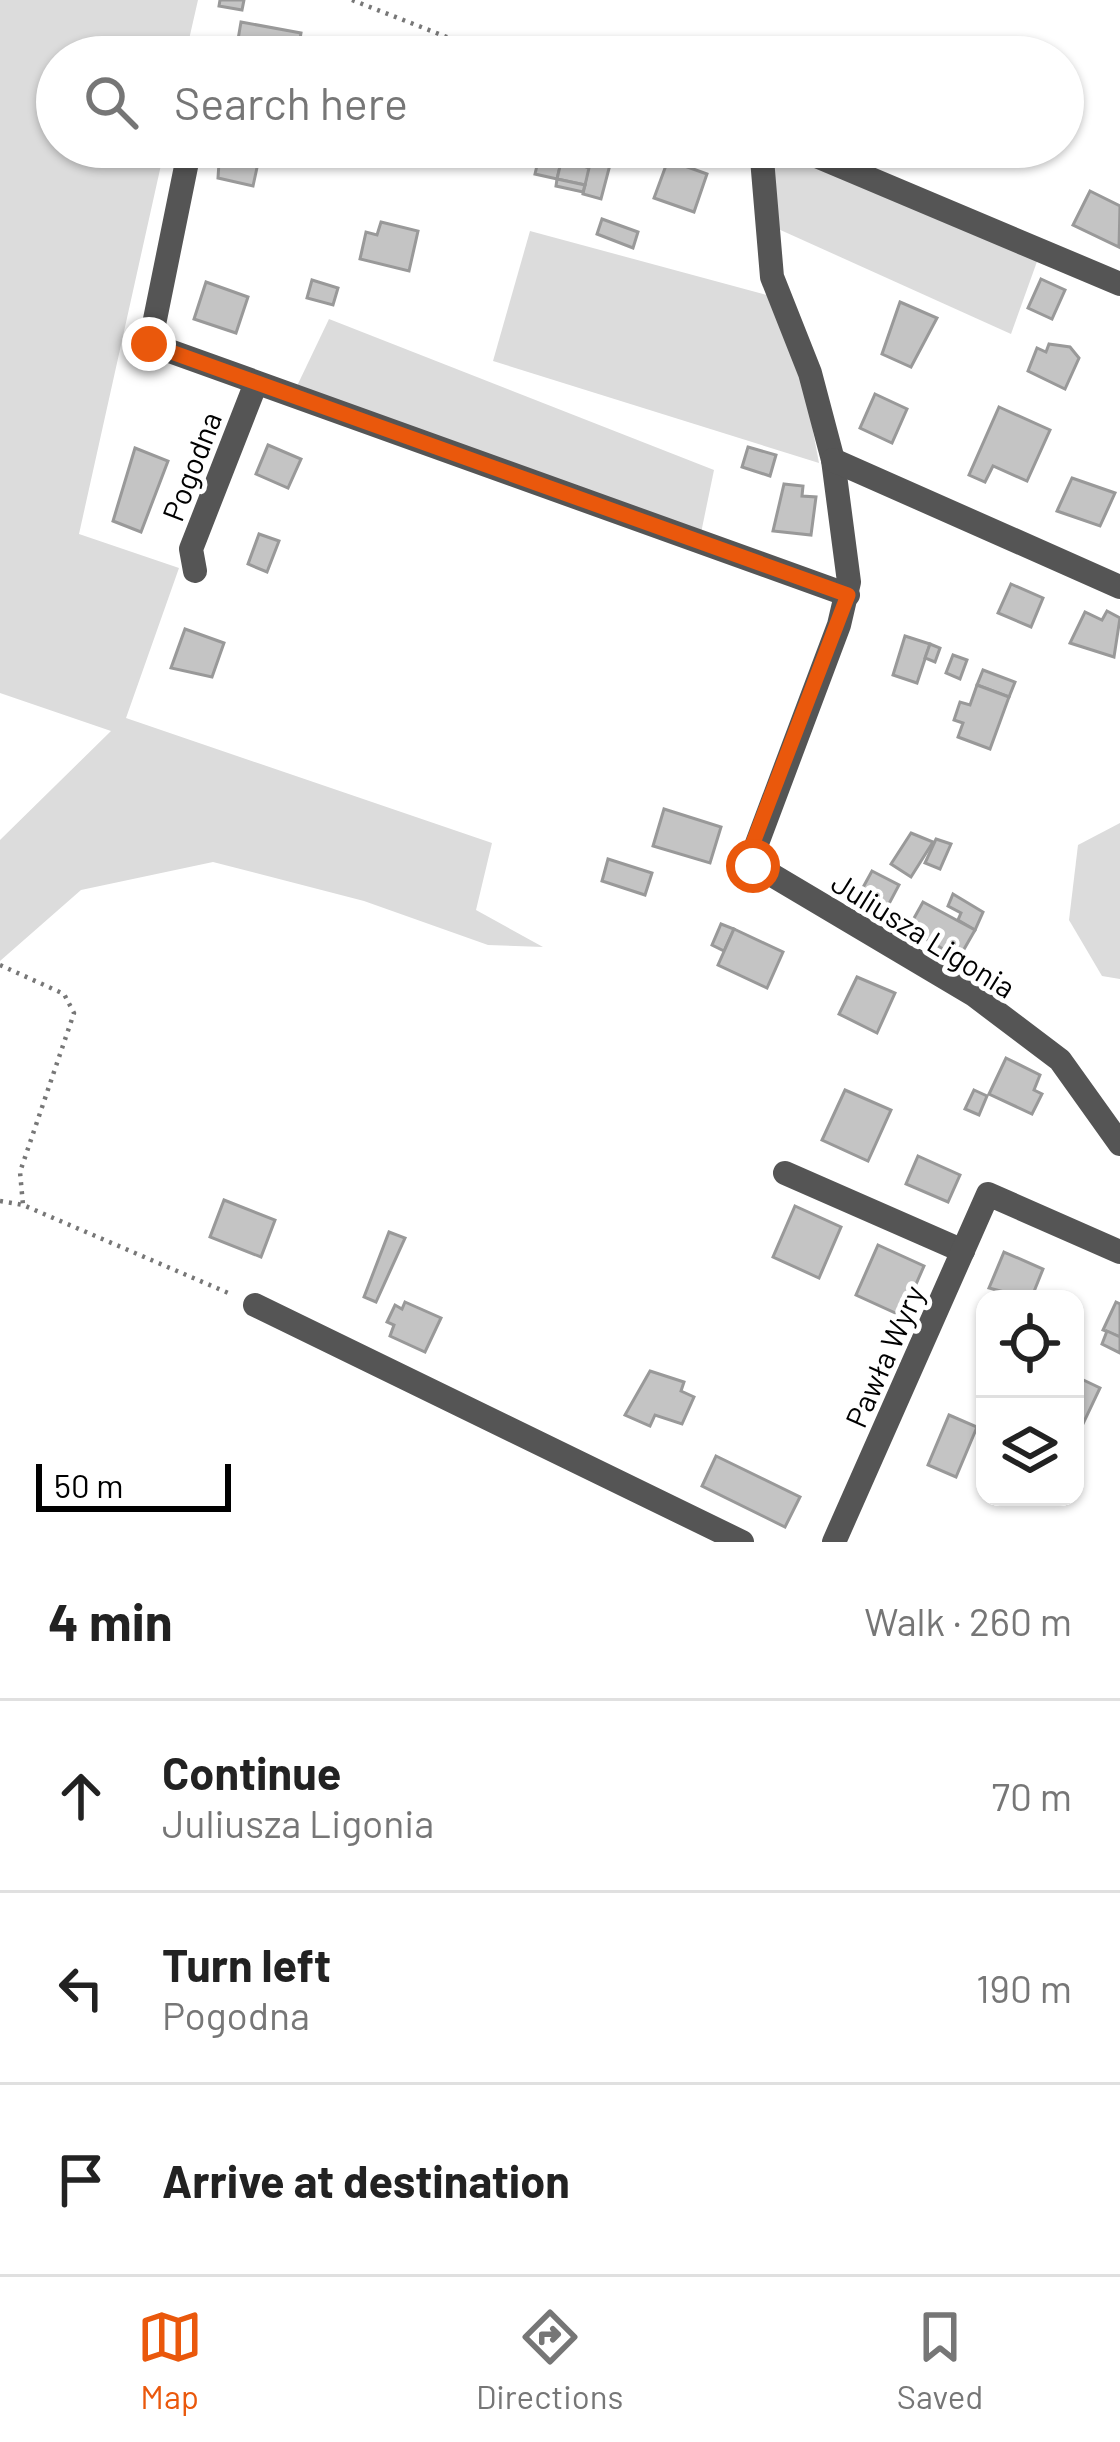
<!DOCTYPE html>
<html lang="en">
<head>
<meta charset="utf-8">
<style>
  :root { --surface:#fff; --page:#f2f2f2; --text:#222; --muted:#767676; --line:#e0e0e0; --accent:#ea580c }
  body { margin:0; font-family:Barlow,sans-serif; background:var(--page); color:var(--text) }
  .controls { position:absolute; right:36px; bottom:36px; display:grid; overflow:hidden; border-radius:24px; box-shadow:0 3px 9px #0004 }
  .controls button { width:108px; height:108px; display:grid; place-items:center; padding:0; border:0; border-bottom:3px solid var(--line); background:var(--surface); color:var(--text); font:60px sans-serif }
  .scale { position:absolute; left:36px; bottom:30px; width:195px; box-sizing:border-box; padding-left:12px; border:6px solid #000; border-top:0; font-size:33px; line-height:42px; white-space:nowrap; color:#000; -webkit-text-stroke:9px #fff; paint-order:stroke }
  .stop { position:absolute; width:36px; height:36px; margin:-27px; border:9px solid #ea580c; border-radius:50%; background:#fff }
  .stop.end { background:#ea580c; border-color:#fff; box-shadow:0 3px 12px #0008 }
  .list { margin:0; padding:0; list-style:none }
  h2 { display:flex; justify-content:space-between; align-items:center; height:156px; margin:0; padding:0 48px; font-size:51px }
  h2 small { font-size:39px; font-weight:400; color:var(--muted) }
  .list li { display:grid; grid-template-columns:78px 1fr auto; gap:36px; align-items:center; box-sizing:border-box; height:192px; padding:0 48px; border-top:3px solid var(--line) }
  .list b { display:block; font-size:45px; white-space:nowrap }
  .list p { margin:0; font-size:39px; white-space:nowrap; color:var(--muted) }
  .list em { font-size:39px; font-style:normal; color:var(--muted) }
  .icon { flex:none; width:66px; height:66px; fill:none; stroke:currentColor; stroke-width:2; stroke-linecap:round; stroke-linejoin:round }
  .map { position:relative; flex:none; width:1120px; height:1542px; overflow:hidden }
  .search { position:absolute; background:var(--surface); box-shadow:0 3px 9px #0004; left:36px; right:36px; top:36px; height:132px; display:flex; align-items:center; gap:30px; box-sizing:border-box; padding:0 42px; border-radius:66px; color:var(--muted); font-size:45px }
  .sheet { height:732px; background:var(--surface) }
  nav { display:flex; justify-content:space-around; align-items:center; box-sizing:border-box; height:168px; border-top:3px solid var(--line); background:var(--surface); font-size:33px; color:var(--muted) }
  nav a { display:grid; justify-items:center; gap:6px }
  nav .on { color:var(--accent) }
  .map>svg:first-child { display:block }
</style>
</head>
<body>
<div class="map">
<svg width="1120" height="1542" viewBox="0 0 1120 1542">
  <rect width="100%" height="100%" fill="#fff"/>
  <g fill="#dcdcdc">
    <polygon points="0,0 198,0 185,57 57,57 57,147 165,147 79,534 179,568 126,718 492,843 476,910 543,947 488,945 364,901 213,862 81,890 0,961 0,840 111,731 0,693"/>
    <polygon points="769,147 1039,256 1011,334 776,228"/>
    <polygon points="530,231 767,295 802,372 819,463 493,361"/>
    <polygon points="329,319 714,470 701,533 297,386"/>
    <polygon points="1120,823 1120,979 1102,976 1069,920 1078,845"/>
  </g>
  <g fill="#c4c4c4" stroke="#999" stroke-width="3">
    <polygon points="220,0 244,0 242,10 219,6"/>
    <polygon points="241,22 301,33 297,57 235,57"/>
    <polygon points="220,147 272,147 268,165 258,163 253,186 218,178"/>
    <polygon points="540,153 562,158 557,179 535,174"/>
    <polygon points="591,155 611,161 601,199 583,194"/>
    <polygon points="562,158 589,168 585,185 557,179"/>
    <polygon points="668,160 707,174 694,212 654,198"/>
    <polygon points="557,179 585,185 583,192 556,186"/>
    <polygon points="1090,191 1120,206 1119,247 1073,225"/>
    <polygon points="602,219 638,232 633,248 597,234"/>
    <polygon points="381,222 418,231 409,271 360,259 366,232 377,235"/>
    <polygon points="1041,279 1065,290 1052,319 1028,308"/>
    <polygon points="312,280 338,288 333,305 307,298"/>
    <polygon points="206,282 248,297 236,333 194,319"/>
    <polygon points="900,302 937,318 911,367 882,354"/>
    <polygon points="1049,344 1070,347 1079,358 1065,389 1028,371 1037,348 1046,352"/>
    <polygon points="875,394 907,409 892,443 860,428"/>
    <polygon points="999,407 1050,430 1027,481 993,466 985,482 969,475"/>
    <polygon points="268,445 301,459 288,488 256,474"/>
    <polygon points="748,447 776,455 770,476 742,467"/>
    <polygon points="135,448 168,461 141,532 113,521"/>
    <polygon points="1072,478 1115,493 1100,526 1057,511"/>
    <polygon points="784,484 803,486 802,496 816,497 811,535 773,531"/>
    <polygon points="259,534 279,541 267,572 248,564"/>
    <polygon points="1011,584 1043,598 1031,627 998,613"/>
    <polygon points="1107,611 1120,618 1114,657 1070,643 1085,612 1102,620"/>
    <polygon points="185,629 224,643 212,677 171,668"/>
    <polygon points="905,636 930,644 917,683 893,675"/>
    <polygon points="930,644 940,648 935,662 925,658"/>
    <polygon points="953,655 967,660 960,679 946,673"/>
    <polygon points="983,670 1015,682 1009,697 977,685"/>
    <polygon points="977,685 1009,697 990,749 958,737 963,723 954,720 960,702 970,705"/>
    <polygon points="664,809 721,827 710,863 653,846"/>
    <polygon points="911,833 933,842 911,877 891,864"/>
    <polygon points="936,839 951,844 940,869 925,863"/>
    <polygon points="608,859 652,873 645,895 602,881"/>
    <polygon points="872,871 899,885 882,917 855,902"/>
    <polygon points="953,894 983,912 975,930 958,920 961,913 948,906"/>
    <polygon points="923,902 975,930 959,958 908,929"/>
    <polygon points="721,924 734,929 724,951 712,945"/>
    <polygon points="734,929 783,952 767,988 718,965"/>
    <polygon points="857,977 895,993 877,1033 839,1014"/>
    <polygon points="1006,1058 1040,1075 1034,1090 1042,1094 1032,1114 989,1094"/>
    <polygon points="845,1090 891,1110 868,1161 822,1140"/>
    <polygon points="974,1090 987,1096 979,1115 965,1109"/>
    <polygon points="918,1156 960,1175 948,1202 906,1184"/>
    <polygon points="224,1200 275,1220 261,1257 210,1237"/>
    <polygon points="795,1206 841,1227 819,1278 773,1257"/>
    <polygon points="389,1232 405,1238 376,1302 364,1297"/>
    <polygon points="878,1245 924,1266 902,1316 856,1295"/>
    <polygon points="1004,1252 1043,1269 1031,1299 989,1288"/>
    <polygon points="405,1302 441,1318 425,1352 390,1336 394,1325 387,1322 395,1305 402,1309"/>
    <polygon points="1116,1302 1120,1304 1120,1337 1103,1330"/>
    <polygon points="1107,1331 1120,1337 1120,1353 1102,1344"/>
    <polygon points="650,1371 684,1382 681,1391 694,1397 682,1424 655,1415 650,1426 625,1415"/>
    <polygon points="1075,1376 1100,1388 1082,1426 1075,1422"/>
    <polygon points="949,1415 977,1427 956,1477 928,1465"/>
    <polygon points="716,1456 800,1497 785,1527 702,1486"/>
  </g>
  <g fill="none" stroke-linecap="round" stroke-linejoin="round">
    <g stroke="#777" stroke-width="4.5" stroke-dasharray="3 6" stroke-linecap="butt">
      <polyline points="352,0 498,57"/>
      <polyline points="0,965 64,994 74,1013 20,1172 23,1205"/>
      <polyline points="0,1201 23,1205 233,1295"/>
    </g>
    <g stroke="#555" stroke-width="24">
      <polyline points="190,147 150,344 848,595"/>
      <polyline points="761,147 772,277 810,373 833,460 849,582 839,625 750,862 974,995 1060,1060 1120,1144"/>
      <polyline points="795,147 1120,284"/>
      <polyline points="833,460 1120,587"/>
      <polyline points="195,571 191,549 256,383"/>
      <polyline points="785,1173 963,1251"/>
      <polyline points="255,1305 742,1542"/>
      <polyline points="834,1542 988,1194 1120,1252"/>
    </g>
  </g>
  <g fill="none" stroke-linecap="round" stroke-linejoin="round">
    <polyline stroke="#ea580c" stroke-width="15" points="149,344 848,595 748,856 753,866"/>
  </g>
  <g text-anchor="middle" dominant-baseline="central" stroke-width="10" stroke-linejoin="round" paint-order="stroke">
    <g font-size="30" fill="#000" stroke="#fff">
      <text transform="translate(191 466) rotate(-69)">Pogodna</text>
      <text transform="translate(924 934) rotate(32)">Juliusza Ligonia</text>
      <text transform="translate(884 1356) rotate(-66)">Pawła Wyry</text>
    </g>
  </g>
</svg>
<div class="controls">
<button><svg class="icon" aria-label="locate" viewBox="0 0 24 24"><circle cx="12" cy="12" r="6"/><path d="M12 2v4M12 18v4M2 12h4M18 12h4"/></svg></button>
<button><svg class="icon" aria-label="layers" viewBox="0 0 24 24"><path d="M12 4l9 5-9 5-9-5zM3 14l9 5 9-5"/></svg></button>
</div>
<div class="scale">50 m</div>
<div class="stop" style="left:753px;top:866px"></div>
<div class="stop end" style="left:149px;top:344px"></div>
<div class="search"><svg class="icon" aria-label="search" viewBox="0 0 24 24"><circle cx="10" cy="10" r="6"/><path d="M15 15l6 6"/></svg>Search here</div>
</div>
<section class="sheet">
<h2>4 min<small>Walk · 260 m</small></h2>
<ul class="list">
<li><svg class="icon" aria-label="ahead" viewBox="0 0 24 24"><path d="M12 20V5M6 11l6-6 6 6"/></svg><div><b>Continue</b><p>Juliusza Ligonia</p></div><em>70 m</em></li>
<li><svg class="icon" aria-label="left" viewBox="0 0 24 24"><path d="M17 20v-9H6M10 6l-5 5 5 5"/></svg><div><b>Turn left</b><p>Pogodna</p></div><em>190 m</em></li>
<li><svg class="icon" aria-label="arrive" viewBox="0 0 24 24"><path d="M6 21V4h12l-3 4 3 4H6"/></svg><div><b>Arrive at destination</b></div></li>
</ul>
</section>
<nav>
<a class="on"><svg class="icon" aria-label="map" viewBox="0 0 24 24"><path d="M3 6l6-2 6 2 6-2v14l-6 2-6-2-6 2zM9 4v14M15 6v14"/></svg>Map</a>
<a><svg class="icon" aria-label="directions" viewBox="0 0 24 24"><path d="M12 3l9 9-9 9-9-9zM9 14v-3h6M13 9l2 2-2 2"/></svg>Directions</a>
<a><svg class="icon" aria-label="saved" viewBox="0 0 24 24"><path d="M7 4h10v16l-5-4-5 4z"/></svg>Saved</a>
</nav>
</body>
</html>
